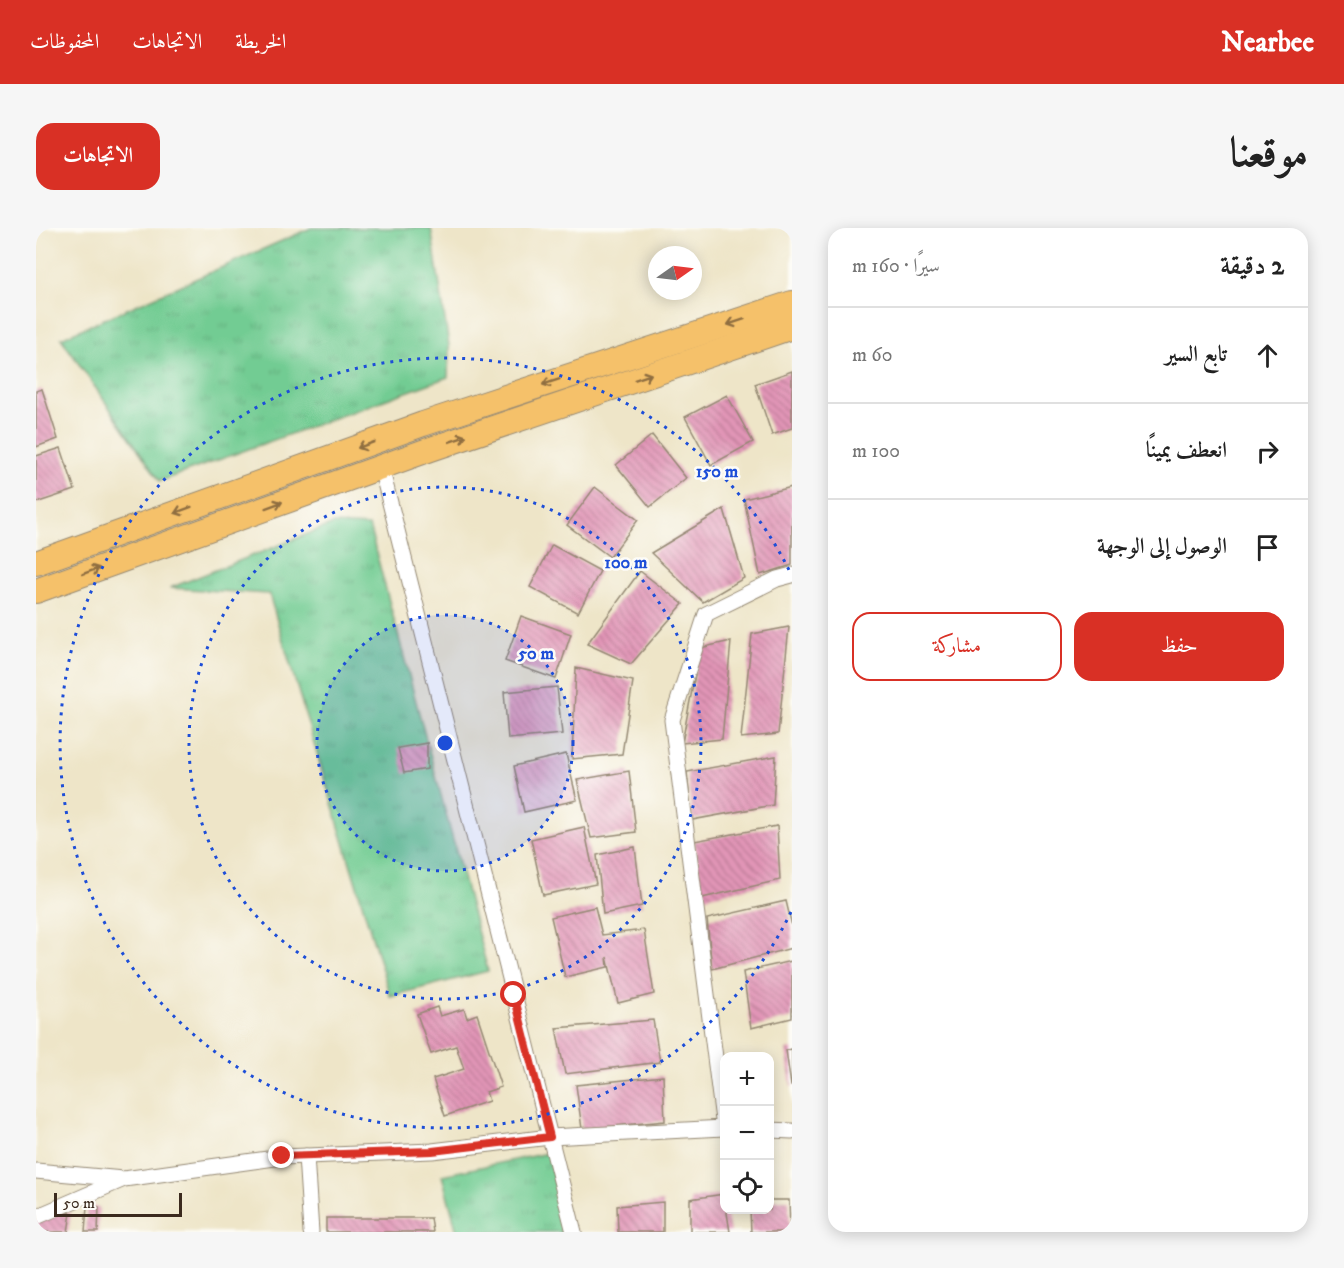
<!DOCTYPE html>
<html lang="ar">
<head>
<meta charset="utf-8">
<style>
  :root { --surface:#fff; --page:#f6f6f6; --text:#222; --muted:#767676; --line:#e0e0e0; --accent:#d93025 }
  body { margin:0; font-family:"IM FELL DW Pica",Amiri,serif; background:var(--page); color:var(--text); direction:rtl }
  .controls { position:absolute; right:18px; bottom:18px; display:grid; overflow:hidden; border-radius:12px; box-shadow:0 3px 15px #0003 }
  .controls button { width:54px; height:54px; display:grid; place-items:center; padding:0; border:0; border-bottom:2px solid var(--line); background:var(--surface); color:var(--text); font:30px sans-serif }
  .compass { position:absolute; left:612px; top:18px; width:54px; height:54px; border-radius:50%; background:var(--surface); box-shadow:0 3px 15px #0003; rotate:76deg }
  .scale { position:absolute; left:18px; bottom:15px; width:128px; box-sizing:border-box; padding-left:6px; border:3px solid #3b2a1e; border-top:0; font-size:16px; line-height:21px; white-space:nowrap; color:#3b2a1e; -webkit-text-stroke:4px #fdfcf7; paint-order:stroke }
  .stop { position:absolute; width:18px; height:18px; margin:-14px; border:4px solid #d93025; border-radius:50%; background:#fff }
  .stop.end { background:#d93025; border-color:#fff; box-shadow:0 2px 6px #0008 }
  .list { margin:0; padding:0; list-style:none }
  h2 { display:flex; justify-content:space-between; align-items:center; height:78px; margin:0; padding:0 24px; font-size:26px }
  h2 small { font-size:20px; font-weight:400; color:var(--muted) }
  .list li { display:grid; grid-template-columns:39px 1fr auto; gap:18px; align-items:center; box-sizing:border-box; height:96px; padding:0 24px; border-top:2px solid var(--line) }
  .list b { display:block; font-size:22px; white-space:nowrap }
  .list em { font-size:20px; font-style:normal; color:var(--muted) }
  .actions { display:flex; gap:12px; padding:18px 24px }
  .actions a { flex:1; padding:14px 0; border:2px solid var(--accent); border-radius:18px; text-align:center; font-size:21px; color:var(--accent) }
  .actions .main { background:var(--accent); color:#fff }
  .icon { flex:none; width:33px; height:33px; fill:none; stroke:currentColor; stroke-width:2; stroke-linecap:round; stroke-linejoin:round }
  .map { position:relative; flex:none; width:756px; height:1004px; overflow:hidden; direction:ltr; border-radius:18px }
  header { display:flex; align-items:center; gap:36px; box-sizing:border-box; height:84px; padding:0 30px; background:var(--accent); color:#fff }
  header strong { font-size:28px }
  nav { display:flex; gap:33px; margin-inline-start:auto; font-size:21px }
  .intro { display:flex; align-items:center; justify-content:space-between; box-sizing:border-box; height:144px; padding:0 36px }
  h1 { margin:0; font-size:42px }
  .button { padding:15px 27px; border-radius:18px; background:var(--accent); color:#fff; font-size:21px; font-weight:700 }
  main { display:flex; gap:36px; padding:0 36px }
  aside { flex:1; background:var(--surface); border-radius:18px; box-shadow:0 3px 15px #0003 }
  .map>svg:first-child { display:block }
</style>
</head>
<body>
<header>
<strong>Nearbee</strong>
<nav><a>الخريطة</a><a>الاتجاهات</a><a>المحفوظات</a></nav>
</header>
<div class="intro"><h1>موقعنا</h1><a class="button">الاتجاهات</a></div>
<main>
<aside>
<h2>2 دقيقة<small>سيرًا · 160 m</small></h2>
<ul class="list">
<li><svg class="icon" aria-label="ahead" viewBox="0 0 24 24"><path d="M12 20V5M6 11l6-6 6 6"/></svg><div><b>تابع السير</b></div><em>60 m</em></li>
<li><svg class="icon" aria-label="right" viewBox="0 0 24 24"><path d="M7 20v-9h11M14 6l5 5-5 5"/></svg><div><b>انعطف يمينًا</b></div><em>100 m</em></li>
<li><svg class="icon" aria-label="arrive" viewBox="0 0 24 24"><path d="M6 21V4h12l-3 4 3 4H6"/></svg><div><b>الوصول إلى الوجهة</b></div></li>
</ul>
<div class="actions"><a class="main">حفظ</a><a>مشاركة</a></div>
</aside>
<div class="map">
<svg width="756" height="1004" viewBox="0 0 756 1004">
  <defs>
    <pattern id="grass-tufts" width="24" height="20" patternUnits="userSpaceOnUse" patternTransform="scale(1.5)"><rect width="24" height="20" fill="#72cc93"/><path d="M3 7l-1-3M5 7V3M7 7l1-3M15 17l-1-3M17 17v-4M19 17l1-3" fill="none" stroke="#64af7e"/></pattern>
    <pattern id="building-back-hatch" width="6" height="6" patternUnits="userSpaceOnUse" patternTransform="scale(1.5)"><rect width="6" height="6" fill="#e295b7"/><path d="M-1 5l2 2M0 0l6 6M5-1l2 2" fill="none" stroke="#b87a94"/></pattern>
  </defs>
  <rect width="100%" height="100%" fill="#fdfcf7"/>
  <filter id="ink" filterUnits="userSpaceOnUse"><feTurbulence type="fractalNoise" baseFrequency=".0167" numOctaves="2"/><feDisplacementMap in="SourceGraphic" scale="12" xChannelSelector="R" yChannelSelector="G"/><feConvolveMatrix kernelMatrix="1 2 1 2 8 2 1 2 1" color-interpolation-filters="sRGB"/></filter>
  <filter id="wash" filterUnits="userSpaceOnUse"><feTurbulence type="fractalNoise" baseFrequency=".008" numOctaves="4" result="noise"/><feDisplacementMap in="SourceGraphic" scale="24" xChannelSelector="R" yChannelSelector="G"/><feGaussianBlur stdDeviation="1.35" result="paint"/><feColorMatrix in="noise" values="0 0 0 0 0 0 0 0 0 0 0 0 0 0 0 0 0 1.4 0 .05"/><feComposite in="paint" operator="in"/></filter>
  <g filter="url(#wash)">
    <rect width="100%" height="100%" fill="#eee5c8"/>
    <g fill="url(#grass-tufts)" stroke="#567b58" stroke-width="1.5">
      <polygon points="275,0 395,0 413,118 412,149 124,253 25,110"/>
      <polygon points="297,296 333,298 452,743 354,768 233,366 134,360"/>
      <polygon points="512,925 531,1004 421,1004 406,947"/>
    </g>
    <g id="blocks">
      <g fill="url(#building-back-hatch)">
        <polygon points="756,143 756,200 736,207 719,156"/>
        <polygon points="6,161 22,211 0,219 0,163"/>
        <polygon points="691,167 717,214 675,237 649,189"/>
        <polygon points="616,207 650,250 614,279 580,237"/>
        <polygon points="25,220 39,262 0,275 0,228"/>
        <polygon points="559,259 602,292 574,329 531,297"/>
        <polygon points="756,259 756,337 724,347 708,271"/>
        <polygon points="688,281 708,350 667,374 615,325"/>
        <polygon points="516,317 564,343 542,385 494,359"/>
        <polygon points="604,343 647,376 595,436 551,416"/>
        <polygon points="485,388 535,406 520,451 469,433"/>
        <polygon points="753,399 742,506 705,510 716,406"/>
        <polygon points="695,413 686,511 646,515 664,420"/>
        <polygon points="540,440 597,453 586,526 536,531"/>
        <polygon points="521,459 526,506 472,511 468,464"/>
        <polygon points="391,515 391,541 368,545 362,520"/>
        <polygon points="530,526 541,572 488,584 478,538"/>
        <polygon points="740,528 737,577 656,592 651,544"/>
        <polygon points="593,543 600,604 555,610 541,552"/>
        <polygon points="741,598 744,652 666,670 658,613"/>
        <polygon points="548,599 560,656 507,667 495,611"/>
        <polygon points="599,619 606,678 567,686 561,627"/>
        <polygon points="750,673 756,698 756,720 676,741 671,691"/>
        <polygon points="559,679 566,707 608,702 618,766 582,775 571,729 572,739 529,749 515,689"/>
        <polygon points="756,733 756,790 715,800 707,744"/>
        <polygon points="401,779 404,788 428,781 431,790 441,786 465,859 450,864 453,873 409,888 397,851 428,841 420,818 395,826 381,786"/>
        <polygon points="617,792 624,834 529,846 520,800"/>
        <polygon points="756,821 756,858 755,858 750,822"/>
        <polygon points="627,848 629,893 546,901 540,857"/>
        <polygon points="688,966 694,1004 654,1004 654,971"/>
        <polygon points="734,972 753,972 754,1004 715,1004 714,982 734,982"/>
        <polygon points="627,974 627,1004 582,1004 581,978"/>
        <polygon points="51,979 63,979 62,1004 49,1004"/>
        <polygon points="24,984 35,985 32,1004 0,1004 0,993"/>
        <polygon points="290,990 395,990 397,1004 290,1004"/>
      </g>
    </g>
  </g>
  <g filter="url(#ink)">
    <use href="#blocks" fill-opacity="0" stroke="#948873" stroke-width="1.5"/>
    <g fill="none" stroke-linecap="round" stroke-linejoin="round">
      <defs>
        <g id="minor">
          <polyline points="345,239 538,1004"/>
          <polyline points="734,902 756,903"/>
          <polyline points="270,928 275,1004"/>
          <polyline points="0,943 87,951"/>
          <polyline points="0,989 88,951 246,929 396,923 514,909 688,900 636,492 670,386 741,351 756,347"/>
        </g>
        <g id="primary">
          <polyline points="0,335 387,196 756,75"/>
          <polyline points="0,363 395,221 756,99"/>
        </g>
      </defs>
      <use href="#minor" stroke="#948873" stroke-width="17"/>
      <use href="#primary" stroke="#948873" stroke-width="26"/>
      <use href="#minor" stroke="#fff" stroke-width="15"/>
      <use href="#primary" stroke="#f5c16b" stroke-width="24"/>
    </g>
    <defs><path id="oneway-shaft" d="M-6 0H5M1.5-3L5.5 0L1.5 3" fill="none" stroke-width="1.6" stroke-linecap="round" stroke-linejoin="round" transform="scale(1.5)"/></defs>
    <g stroke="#8f6e41">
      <use href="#oneway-shaft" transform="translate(700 94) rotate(162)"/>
      <use href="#oneway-shaft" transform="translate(607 149) rotate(-19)"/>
      <use href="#oneway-shaft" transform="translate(515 154) rotate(162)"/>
      <use href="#oneway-shaft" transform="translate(422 211) rotate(-19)"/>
      <use href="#oneway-shaft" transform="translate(330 217) rotate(160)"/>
      <use href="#oneway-shaft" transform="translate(238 277) rotate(-20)"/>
      <use href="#oneway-shaft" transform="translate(147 282) rotate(160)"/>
      <use href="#oneway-shaft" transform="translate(55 343) rotate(-20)"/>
    </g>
  </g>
  <g fill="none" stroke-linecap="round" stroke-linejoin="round" filter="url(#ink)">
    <polyline stroke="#d93025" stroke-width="8" points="246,928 396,923 514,909 478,767"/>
  </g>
  <circle cx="409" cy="515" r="128" fill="#1d4ed8" fill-opacity=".12"/>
  <g fill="none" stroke="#1d4ed8" stroke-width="3" stroke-dasharray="3 6">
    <circle cx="409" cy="515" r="128"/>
    <circle cx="409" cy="515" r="256"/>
    <path d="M755 684A385 385 0 1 1 755 346"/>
  </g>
  <circle cx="409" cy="515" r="9" fill="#1d4ed8" stroke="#fdfcf7" stroke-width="3"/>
  <g font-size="18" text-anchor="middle" font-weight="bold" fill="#1d4ed8" stroke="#fdfcf7" stroke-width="5" stroke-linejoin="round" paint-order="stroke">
    <text x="681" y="249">150 m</text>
    <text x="590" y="340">100 m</text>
    <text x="500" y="431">50 m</text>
  </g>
</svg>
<div class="controls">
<button>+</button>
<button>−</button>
<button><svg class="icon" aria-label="locate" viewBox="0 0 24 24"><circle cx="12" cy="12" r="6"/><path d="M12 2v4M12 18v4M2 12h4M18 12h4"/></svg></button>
</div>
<svg class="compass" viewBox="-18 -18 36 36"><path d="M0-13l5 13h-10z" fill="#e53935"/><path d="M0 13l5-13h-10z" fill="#767676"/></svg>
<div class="scale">50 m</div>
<div class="stop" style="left:478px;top:767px"></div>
<div class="stop end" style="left:246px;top:928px"></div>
</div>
</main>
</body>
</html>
